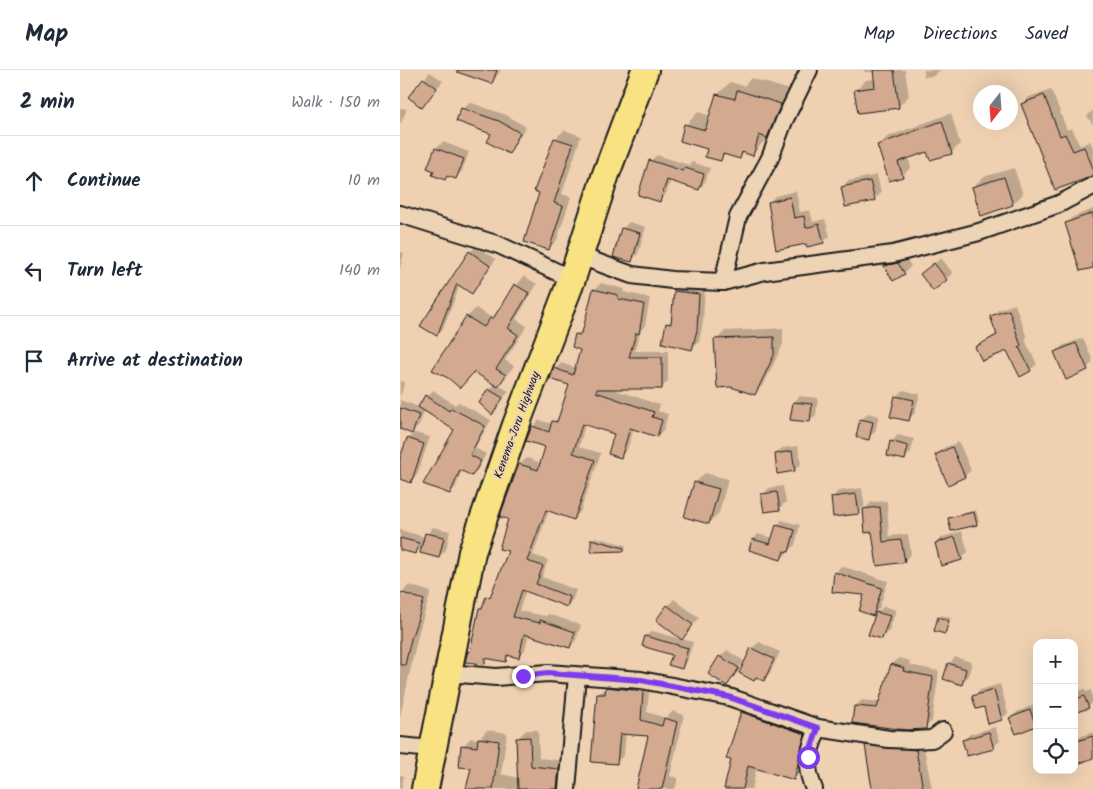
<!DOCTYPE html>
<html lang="en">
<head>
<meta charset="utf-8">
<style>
  :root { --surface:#fff; --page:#f2f2f3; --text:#1f2937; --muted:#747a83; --line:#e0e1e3 }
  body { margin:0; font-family:Kalam,sans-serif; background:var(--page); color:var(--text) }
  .controls { position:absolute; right:15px; bottom:15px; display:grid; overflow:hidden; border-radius:10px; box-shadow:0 5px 20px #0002 }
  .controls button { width:45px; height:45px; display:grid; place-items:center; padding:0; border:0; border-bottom:1px solid var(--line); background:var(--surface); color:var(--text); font:25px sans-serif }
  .compass { position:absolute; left:573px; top:15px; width:45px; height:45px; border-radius:50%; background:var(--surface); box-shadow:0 5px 20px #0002; rotate:197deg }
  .stop { position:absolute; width:15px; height:15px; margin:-11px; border:4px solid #7c3aed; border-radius:50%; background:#fff }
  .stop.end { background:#7c3aed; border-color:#fff; box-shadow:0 1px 5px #0008 }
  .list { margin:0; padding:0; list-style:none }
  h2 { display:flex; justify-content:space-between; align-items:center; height:65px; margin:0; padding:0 20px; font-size:21px }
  h2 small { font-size:16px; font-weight:400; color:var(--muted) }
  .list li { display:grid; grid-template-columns:32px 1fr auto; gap:15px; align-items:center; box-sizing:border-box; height:90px; padding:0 20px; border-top:1px solid var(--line) }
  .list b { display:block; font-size:19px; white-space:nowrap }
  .list em { font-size:16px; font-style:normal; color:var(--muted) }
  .icon { flex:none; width:28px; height:28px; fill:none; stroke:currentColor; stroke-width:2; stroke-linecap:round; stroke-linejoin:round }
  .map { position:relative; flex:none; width:693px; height:719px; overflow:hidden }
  header { display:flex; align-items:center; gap:30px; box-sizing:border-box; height:70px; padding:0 25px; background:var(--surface); border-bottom:1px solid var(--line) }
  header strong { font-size:24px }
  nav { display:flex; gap:28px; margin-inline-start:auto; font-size:18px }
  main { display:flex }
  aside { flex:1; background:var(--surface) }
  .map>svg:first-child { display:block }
</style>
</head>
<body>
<header>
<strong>Map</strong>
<nav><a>Map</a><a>Directions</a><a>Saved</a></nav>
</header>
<main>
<aside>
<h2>2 min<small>Walk · 150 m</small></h2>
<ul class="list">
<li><svg class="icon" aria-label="ahead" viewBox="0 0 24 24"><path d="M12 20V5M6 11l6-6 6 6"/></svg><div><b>Continue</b></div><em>10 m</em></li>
<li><svg class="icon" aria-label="left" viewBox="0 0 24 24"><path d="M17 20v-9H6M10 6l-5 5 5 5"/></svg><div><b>Turn left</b></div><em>140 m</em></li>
<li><svg class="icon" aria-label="arrive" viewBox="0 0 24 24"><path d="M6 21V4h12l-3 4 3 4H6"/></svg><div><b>Arrive at destination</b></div></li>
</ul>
</aside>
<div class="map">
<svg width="693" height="719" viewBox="0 0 693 719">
  <rect width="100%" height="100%" fill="#efd1b2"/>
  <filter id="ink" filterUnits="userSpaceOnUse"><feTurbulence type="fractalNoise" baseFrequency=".02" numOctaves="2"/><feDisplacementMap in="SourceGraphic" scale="10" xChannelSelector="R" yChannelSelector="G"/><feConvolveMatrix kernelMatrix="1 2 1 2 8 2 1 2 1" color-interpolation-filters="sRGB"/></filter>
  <g filter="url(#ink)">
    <g fill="#0003">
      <polygon points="68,0 101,0 92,13"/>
      <polygon points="464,0 505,0 509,26 498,37 456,20 466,10 475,9 474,2 464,2"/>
      <polygon points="524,0 540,0 534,6 524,7"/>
      <polygon points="30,2 43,11 22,36 10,27"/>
      <polygon points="351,8 393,21 379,54 353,84 345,82 340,87 326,84 320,90 286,55 298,42 311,46 318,24 330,12 344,16"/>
      <polygon points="651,19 667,60 672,58 680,76 690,71 693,77 693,106 623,34 629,27"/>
      <polygon points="69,32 106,45 126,57 108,82 93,64 63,39"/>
      <polygon points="0,38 7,39 1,53 0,53"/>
      <polygon points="693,40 693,55 687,46"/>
      <polygon points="551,43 560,74 551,83 528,81 508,87 511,97 502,106 478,76 487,67"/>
      <polygon points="164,60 181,66 162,124 171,127 157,170 149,178 155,69"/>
      <polygon points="43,72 69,82 62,101 55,108 48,105 45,108 29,97 36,78"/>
      <polygon points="257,85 289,95 292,92 310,98 305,112 299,119 271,110 266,124 260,130 250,91"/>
      <polygon points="614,98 623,124 613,134 573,117 583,107"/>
      <polygon points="477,105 481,123 474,130 442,117 448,111"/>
      <polygon points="396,121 400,142 410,140 413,152 425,149 430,166 423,172 369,132 375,126"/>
      <polygon points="693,139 693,196 666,153 673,147"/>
      <polygon points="229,152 246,157 238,184 231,191 214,186 223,158"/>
      <polygon points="76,176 96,189 72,222 60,215 43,259 37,265 70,182"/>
      <polygon points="0,182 4,183 0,199"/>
      <polygon points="505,187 511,196 504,203 486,196 492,190"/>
      <polygon points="541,188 553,203 546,209 521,204"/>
      <polygon points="124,206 137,214 116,249 127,256 105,290 114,296 98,315 109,321 92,343 89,320 95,314 75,301 60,316 67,247 76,238 92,248"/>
      <polygon points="201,213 224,219 223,222 250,228 245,256 241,260 235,281 268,281 268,311 261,318 210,318 260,335 258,341 268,344 264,359 257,366 234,358 227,380 220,387 216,363 185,355 179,377 201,383 180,442 174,449 149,440 133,485 148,490 142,507 176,520 173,529 167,536 126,520 119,541 146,546 148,544 181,555 176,570 170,577 129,564 125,580 118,586 111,585 105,590 90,587 84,593 69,582 72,578 80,538 95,519 110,481 109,448 120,394 127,388 141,393 147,376 133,357 139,350 152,354 160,345 171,314 155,299 161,293 176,298 182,279 177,264 184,258 194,220"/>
      <polygon points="282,215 305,217 303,252 299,272 292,278 268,254 272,249 275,222"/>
      <polygon points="615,234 627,268 625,270 637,294 630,300 608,279 576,278 597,263 592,246 598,240"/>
      <polygon points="383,258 383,274 364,314 354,324 316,270 325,261"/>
      <polygon points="683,268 693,291 687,299 656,283 662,276"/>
      <polygon points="0,311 5,312 0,327"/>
      <polygon points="33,320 55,335 58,332 91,350 75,378 86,384 78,399 72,405 62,400 56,417 50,423 56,360 25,339 19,356 12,362 30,367 17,405 11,411 0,408 0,392 8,369 14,363 0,358 0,330 19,337"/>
      <polygon points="503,320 520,324 515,343 508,350 496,327"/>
      <polygon points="400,326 418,328 416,345 409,351 394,332"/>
      <polygon points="468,343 479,346 475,362 468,368 461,350"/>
      <polygon points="498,365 514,369 511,382 504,389 491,372"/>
      <polygon points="559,372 571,400 565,406 548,413 536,385 543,378"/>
      <polygon points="398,376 401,394 394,400 376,384 382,378"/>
      <polygon points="305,403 328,409 319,443 308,453 295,413"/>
      <polygon points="383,416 386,432 379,439 363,425 369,418"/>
      <polygon points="462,418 465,439 471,432 487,431 489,466 508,464 511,484 504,491 478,495 473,461 466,462 464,436 458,442 432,428 438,421"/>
      <polygon points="576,440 579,451 576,454 549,449 552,446"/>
      <polygon points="382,450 400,455 395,475 381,489 353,470 358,464 373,468 377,456"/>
      <polygon points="33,457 50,461 46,480 39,486 24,475 16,483 0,478 0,460 25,467"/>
      <polygon points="562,461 568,482 561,489 536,473 543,467"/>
      <polygon points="195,467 226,475 226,477 223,480 192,469"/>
      <polygon points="441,496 488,511 478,542 484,536 496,540 489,561 482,568 470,564 479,538 473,544 466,524 435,503"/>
      <polygon points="9,515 31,522 19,561 0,647 0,525"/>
      <polygon points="274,529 299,548 282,568 268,536"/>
      <polygon points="542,545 551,548 544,562 539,548"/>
      <polygon points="252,561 293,572 287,592 281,598 273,584 244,576 246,566"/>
      <polygon points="359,572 380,582 370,603 364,609 357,606 354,609 341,603 352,578"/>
      <polygon points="327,580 344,591 327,615 320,587"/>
      <polygon points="555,587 572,592 568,607 561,613 549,594"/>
      <polygon points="499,588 510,591 509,595 539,601 532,651 525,658 455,636 462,630 480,632 492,594"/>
      <polygon points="215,611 250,614 247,642 266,648 273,641 284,645 270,706 278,708 275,719 237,719 249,665 226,663 224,685 216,693 198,624"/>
      <polygon points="600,614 608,643 602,649 574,626 580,620"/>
      <polygon points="684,619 686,622 691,620 693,632 688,637 674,642 674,623"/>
      <polygon points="355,630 417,652 406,697 394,709 357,697 352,719 325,719 342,643"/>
      <polygon points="636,634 635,655 611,648 617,642"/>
      <polygon points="595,657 600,671 593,677 563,671 570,664"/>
      <polygon points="87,660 107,663 101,704 119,708 118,668 126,660 138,660 139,688 166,691 163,719 67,719 72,697 63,676 71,668 79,669"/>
      <polygon points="693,662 693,687 674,693 674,669"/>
      <polygon points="473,669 523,673 532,719 473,719 466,676"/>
      <polygon points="0,705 4,706 1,719 0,719"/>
    </g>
    <g fill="#d3aa90" stroke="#1c1c1c">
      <polygon points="57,0 97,0 92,14 57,2"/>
      <polygon points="473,0 494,0 499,38 458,43 454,20 475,17"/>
      <polygon points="23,8 37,18 22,38 8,27"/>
      <polygon points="337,20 381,34 367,68 359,65 353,86 342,82 340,89 323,84 321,91 305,87 307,79 280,71 284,54 305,60 316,24 335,29"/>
      <polygon points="644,25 660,66 665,64 673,81 684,77 693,98 693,106 655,120 621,34"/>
      <polygon points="61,38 99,51 120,63 109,84 87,72 91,64 56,51"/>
      <polygon points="542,51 552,84 530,90 527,82 498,92 503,107 489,111 477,75"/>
      <polygon points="154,68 173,74 154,133 163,136 149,180 124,172 139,123 134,121"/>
      <polygon points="35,78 64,89 56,109 47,106 45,110 32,105 34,101 27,98"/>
      <polygon points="249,90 283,101 285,98 304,104 299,120 267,110 260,132 238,125"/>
      <polygon points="604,107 613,135 581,146 572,117"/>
      <polygon points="470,111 475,131 445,137 441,117"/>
      <polygon points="390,127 394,148 404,146 406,158 419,154 424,173 407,177 406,174 376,180 368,132"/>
      <polygon points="693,143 693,198 680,201 665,153"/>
      <polygon points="221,158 240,163 232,192 213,187"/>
      <polygon points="69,181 90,196 72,224 57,214 37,266 20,256"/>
      <polygon points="498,193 505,204 493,211 484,196"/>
      <polygon points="534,193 547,210 533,221 520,204"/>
      <polygon points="114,214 129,223 108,258 118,265 96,299 106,305 98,317 74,302 60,318 48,308 32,300 66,246 84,257 91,247 93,249"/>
      <polygon points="193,219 218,225 218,229 244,234 239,264 236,263 229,287 262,287 262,319 197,319 196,322 254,342 252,347 262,350 257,367 230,358 221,388 208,384 214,364 182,354 173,383 195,390 174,450 146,440 127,491 143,496 136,514 170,527 167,537 122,520 113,547 140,553 140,550 175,562 170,578 124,564 119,588 107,585 106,592 85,588 85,594 65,592 68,581 70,582 79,538 82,538 86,526 90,527 108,481 99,479 108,449 100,447 101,443 119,394 138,400 145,377 126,371 132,356 149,362 152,351 157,352 169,315 150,309 154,298 173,305 180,280 172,277 175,264 180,265 183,259"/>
      <polygon points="274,221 299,224 297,260 292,280 262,273 266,253 271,254"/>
      <polygon points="609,240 621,276 619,277 631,301 620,307 607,281 582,291 575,277 597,265 590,246"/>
      <polygon points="374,267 374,285 355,325 331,317 317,318 314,269"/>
      <polygon points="676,273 688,300 666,310 654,282"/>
      <polygon points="88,319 103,328 92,345 79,333"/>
      <polygon points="25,325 49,341 51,338 85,356 70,385 81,391 72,406 60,400 50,424 23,414 54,360 18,337"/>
      <polygon points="495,326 514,330 509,351 490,347"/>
      <polygon points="393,332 412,334 410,352 390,350"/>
      <polygon points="0,338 19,345 12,364 0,359"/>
      <polygon points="460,349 473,352 469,370 456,367"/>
      <polygon points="7,368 24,374 11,413 0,409 0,388"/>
      <polygon points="490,371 508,376 505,390 487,386"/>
      <polygon points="552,377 565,407 548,415 535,385"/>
      <polygon points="392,381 395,401 377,404 375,384"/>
      <polygon points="294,412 319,419 309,454 284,447"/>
      <polygon points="377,422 380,440 364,442 361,424"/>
      <polygon points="456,424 459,444 433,447 431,427"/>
      <polygon points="480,437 483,472 501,470 505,492 477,496 472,462 465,463 463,439"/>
      <polygon points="574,442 577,455 551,461 548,448"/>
      <polygon points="376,455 395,460 389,482 384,481 381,490 349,480 352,469 370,474"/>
      <polygon points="25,463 44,467 39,488 20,483"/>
      <polygon points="555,467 562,490 541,496 535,473"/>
      <polygon points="0,468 19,473 16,484 0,480"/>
      <polygon points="191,469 224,478 224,481 191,482"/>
      <polygon points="434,502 482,518 473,546 459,541 464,525 432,522"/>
      <polygon points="0,522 24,530 11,569 5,595 0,595"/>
      <polygon points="267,535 293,555 282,570 256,550"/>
      <polygon points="476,542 490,546 482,569 468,565"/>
      <polygon points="538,547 549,551 545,564 534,561"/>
      <polygon points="245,566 288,578 282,599 268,595 272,585 242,576"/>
      <polygon points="351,578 374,589 364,611 356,607 354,611 339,603"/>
      <polygon points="319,586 339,598 327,616 308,604"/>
      <polygon points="548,593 566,599 562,615 543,609"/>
      <polygon points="491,594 504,598 503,601 533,607 526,659 506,660 452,653 454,636 477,638"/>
      <polygon points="206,617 243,621 241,650 262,656 264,648 277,652 262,719 236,719 248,666 220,664 217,694 191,692 197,624 205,624"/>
      <polygon points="594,620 602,650 588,654 584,637 576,639 572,626"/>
      <polygon points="684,626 689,638 674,643 674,630"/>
      <polygon points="630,640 636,656 616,664 609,648"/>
      <polygon points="341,642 405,664 394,710 348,696 343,719 324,719 331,690 326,689"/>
      <polygon points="589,662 594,679 567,686 562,670"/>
      <polygon points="693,666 693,688 678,694 674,683 674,672"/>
      <polygon points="130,667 131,696 159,699 157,719 118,719 116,668"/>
      <polygon points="78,668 99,671 93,719 66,719 71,698 59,697 61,675 77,677"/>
      <polygon points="465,675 516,680 523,719 472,719"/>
    </g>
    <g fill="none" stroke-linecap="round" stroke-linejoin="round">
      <defs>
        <g id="minor">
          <polyline points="0,144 99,175 172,209"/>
          <polyline points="180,186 232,205 272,210 323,212 365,201 493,184 579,162 659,134 693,116"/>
          <polyline points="323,212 338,147 370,88 384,51 409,0"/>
          <polyline points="48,603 96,607 148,603 241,610 329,627 418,658 489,669 514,670 532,669 543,661"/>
          <polyline points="0,676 32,679"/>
          <polyline points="167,719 177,606"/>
          <path d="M414 719C403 694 409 682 418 658"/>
        </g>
        <polyline id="trunk" points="25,719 72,482 116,355 172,209 206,104 245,0"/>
      </defs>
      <use href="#minor" stroke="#1c1c1c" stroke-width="20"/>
      <use href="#trunk" stroke="#1c1c1c" stroke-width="30"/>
      <use href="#minor" stroke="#edd4b5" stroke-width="16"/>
      <use href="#trunk" stroke="#f8e281" stroke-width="26"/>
    </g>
  </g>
  <g fill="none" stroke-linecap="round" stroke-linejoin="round" filter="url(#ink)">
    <polyline stroke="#7c3aed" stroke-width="6" points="123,606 148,603 241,610 329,627 418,658 408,687"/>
  </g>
  <g text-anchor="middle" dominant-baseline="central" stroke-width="4" stroke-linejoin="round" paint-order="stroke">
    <g font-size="12" fill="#1c1c1c" stroke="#edd4b5">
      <text transform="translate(117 355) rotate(-70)">Kenema-Joru Highway</text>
    </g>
  </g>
</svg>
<div class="controls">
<button>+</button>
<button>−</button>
<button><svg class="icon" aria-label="locate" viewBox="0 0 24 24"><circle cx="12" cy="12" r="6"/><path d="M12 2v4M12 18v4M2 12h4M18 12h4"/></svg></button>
</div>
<svg class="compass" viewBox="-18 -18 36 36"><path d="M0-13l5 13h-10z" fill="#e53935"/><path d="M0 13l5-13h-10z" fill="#747a83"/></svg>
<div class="stop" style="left:408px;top:687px"></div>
<div class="stop end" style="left:123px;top:606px"></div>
</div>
</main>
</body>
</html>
